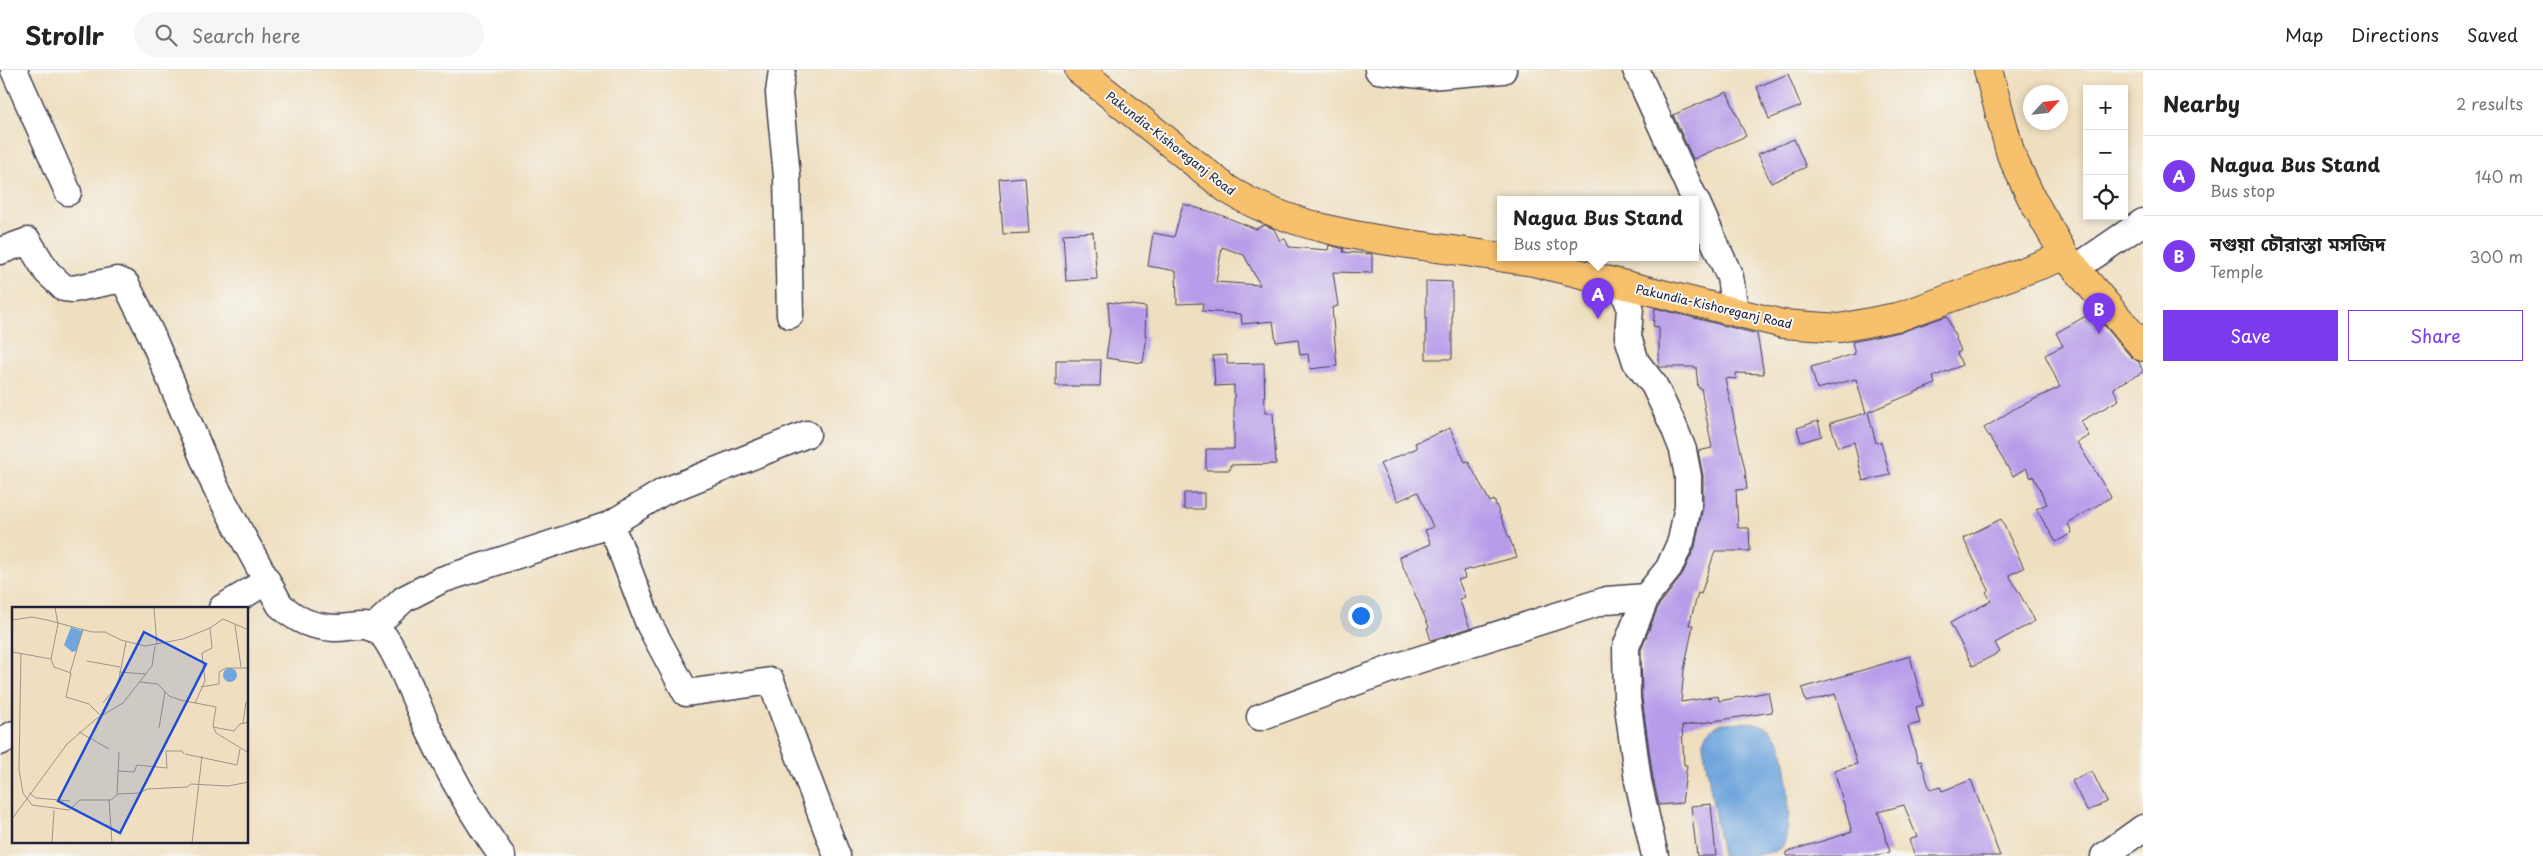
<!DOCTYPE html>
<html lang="en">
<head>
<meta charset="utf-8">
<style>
  :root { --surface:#fff; --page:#f6f6f6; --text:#222; --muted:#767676; --line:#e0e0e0; --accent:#7c3aed }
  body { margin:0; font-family:"Playpen Sans","Noto Sans Bengali",sans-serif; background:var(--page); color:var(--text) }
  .controls { position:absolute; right:15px; top:15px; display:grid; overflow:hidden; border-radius:0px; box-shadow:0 2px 8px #0003 }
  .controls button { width:45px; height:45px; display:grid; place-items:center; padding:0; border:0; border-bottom:1px solid var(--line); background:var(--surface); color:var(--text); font:25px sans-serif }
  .compass { position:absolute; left:2023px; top:15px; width:45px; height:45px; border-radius:50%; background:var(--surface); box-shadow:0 2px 8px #0003; rotate:63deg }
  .you { position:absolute; left:1360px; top:545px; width:18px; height:18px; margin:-12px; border:4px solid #fff; border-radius:50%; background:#1a73e8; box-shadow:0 0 0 8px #1a73e833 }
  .badge { display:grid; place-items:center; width:32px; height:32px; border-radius:50%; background:var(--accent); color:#fff; font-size:16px; font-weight:700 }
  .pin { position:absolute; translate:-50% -41px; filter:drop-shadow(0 1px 2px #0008) }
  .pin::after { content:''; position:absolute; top:26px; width:18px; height:15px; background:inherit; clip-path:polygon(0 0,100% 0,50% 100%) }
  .popup { position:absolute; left:1497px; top:126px; width:202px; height:65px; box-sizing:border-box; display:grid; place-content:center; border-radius:0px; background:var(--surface); filter:drop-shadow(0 1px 4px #0005); font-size:16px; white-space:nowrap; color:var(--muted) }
  .popup b { font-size:19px; color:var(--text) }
  .popup::after { content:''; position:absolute; left:50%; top:100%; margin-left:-10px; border:10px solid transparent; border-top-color:var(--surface) }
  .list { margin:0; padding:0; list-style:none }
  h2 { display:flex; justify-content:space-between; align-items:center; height:65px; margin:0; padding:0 20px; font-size:21px }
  h2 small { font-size:16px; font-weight:400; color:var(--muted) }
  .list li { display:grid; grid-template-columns:32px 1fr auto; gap:15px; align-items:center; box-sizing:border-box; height:80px; padding:0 20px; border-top:1px solid var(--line) }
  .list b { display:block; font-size:19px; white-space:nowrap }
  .list p { margin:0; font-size:16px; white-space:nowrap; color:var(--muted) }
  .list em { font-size:16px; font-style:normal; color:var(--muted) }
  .actions { display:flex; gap:10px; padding:15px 20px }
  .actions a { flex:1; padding:11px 0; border:1px solid var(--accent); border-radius:0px; text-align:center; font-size:18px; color:var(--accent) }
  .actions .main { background:var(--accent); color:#fff }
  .icon { flex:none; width:28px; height:28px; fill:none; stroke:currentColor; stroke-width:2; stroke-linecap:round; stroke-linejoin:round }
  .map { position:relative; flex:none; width:2143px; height:786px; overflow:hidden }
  header { display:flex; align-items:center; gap:30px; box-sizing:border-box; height:70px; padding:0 25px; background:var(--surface); border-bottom:1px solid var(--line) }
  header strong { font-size:24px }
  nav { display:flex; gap:28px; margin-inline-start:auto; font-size:18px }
  .search { width:350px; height:45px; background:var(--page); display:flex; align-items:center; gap:12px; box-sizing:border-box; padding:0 18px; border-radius:28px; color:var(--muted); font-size:19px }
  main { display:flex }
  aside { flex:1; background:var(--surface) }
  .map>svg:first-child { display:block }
</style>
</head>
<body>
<header>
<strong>Strollr</strong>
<div class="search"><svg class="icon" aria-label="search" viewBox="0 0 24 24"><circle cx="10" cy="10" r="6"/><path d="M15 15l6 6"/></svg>Search here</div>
<nav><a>Map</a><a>Directions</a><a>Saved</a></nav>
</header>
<main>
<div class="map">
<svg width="2143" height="786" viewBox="0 0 2143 786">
  <rect width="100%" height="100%" fill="#f6f6f2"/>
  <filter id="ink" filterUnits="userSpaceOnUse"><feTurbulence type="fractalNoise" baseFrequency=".02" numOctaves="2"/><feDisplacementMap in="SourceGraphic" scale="10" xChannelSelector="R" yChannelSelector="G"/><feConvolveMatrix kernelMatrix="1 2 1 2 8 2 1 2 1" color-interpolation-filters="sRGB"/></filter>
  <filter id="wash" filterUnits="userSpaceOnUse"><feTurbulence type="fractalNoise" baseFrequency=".0096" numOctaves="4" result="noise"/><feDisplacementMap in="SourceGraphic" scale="20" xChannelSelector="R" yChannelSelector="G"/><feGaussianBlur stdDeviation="1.12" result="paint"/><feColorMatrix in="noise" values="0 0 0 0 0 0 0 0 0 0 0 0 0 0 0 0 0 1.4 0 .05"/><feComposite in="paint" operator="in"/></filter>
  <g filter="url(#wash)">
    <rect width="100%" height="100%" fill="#efdfc0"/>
    <path fill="#70a6dd" stroke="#49648c" d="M1722 653C1737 653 1757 649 1770 660 1776 666 1781 674 1783 683 1788 699 1793 766 1781 778 1768 786 1738 786 1722 786L1703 675C1706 663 1711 658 1722 653Z"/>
    <g id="blocks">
      <g fill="#b79de9" fill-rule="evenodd">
        <polygon points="1788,4 1801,36 1769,49 1757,17"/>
        <polygon points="1727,22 1746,66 1693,89 1673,45"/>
        <polygon points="1794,69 1806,97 1771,113 1758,84"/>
        <polygon points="1025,107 1029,163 1003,164 999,109"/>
        <path d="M1183 134 1218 144 1256 159 1264 155 1274 159 1280 171 1285 169 1289 177 1328 180 1329 175 1344 179 1343 182 1372 184V203L1333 202 1338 236 1332 238 1337 296 1310 299 1308 284 1300 285 1298 269 1276 272 1273 251 1242 254 1241 244 1202 241 1203 233 1177 234 1176 201 1148 196 1153 163 1174 167ZM1222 177 1244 185 1260 215 1216 212Z"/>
        <polygon points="1093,162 1097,209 1066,211 1063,164"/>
        <polygon points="1426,211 1452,212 1452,289 1426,289"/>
        <polygon points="1108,232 1146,237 1145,266 1147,266 1143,293 1106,288 1110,261"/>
        <polygon points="1655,238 1757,264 1764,304 1736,303 1736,309 1725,308 1745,400 1747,419 1736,420 1738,458 1749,458 1750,481 1715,481 1701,524 1698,523 1689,555 1693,555 1684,600 1681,632 1718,626 1719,631 1768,622 1772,642 1682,656 1684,695 1687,695 1682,733 1659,735 1653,708 1642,628 1641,580 1659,535 1681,507 1695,477 1703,436 1703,406 1698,381 1712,378 1701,318 1698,318 1696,297 1659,297 1659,257 1653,256"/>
        <polygon points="2093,242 2102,256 2104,255 2131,287 2139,292 2143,302 2113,318 2119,330 2081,351 2089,366 2077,372 2111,427 2068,453 2072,463 2056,472 2036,439 2047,434 2033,406 2031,408 2026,398 2013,406 1984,358 2014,339 2060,317 2045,285 2063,276 2056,263"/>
        <polygon points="1947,246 1961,281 1957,283 1962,295 1933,307 1935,314 1868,342 1876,373 1881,372 1890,405 1863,411 1854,372 1838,377 1830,353 1866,343 1856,309 1817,319 1811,297 1855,284 1852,272 1904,261"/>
        <polygon points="1227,285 1227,294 1264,293 1265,343 1273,343 1276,394 1230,395 1230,400 1206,400 1206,379 1234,379 1234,315 1215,316 1213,286"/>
        <polygon points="1056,290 1101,290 1100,316 1056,316"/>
        <polygon points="1818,351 1822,366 1801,372 1797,358"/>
        <polygon points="1450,358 1465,392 1468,391 1490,432 1494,430 1517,487 1463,501 1465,508 1458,510 1465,527 1459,529 1470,558 1431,570 1427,558 1429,557 1399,487 1431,474 1425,460 1433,457 1418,422 1398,431 1380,394 1417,378 1415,373"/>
        <rect x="1184" y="423" width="20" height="16"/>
        <polygon points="2001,449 2024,498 2009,505 2035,551 1995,573 2000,582 1973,596 1950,553 1991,531 1986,522 1989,520 1963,468"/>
        <polygon points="1910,586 1923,635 1916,637 1920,653 1908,656 1918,692 1921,691 1930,720 1940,717 1942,721 1971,710 2000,786 1915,786 1909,770 1917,767 1904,735 1878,742 1890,782 1876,786 1786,786 1786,782 1852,762 1834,700 1857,694 1835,624 1806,632 1802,618"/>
        <polygon points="2092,701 2107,732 2087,741 2072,711"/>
        <polygon points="1711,734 1716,786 1697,786 1691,736"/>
      </g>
    </g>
  </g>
  <g filter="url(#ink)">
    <use href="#blocks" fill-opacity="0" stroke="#413e4f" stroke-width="1"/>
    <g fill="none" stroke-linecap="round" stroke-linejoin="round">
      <defs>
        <g id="minor">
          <polyline points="14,0 68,122"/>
          <polyline points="782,0 779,23 787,106 790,245"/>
          <polyline points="1378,0 1429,6 1503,0"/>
          <polyline points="1636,0 1695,130"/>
          <polyline points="1696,131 1730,207 1735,241"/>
          <path d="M0 181 28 171 47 202 64 218 73 219 117 210 126 214 151 264 216 418 280 535C298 551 310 556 334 558 350 559 367 550 381 563 397 580 417 635 428 658 449 703 473 746 502 786"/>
          <polyline points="2076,198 2143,152"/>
          <polyline points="1622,216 1630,237 1628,267 1636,292 1654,315 1674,357 1683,380 1688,406 1688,436 1681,471 1669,498 1646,527 1626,577 1627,629 1638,711 1655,786"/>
          <polyline points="609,455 618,472 649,554 686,623 771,611 837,786"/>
          <polyline points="222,538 267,511"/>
          <polyline points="373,558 404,529 441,510 609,455 663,422 807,364"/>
          <polyline points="1260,647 1399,596 1607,530 1646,527"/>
          <polyline points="0,672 14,664"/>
          <polyline points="2104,786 2143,758"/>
        </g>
        <g id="major">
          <path d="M1079 0 1227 119C1308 169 1408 172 1500 187"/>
          <polyline points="1988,0 2011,85 2032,129 2065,186 2143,277"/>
          <polyline points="1504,188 1533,192 1783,254 1840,258 1901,246 2065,186"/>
        </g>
      </defs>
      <use href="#minor" stroke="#413e4f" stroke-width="29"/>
      <use href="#major" stroke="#413e4f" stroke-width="30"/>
      <use href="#minor" stroke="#fff" stroke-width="26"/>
      <use href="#major" stroke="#f7c06c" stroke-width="28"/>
    </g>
  </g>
  <g text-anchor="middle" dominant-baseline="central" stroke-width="4" stroke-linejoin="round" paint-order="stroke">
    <g font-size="12" fill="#22223b" stroke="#f6f6f2">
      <text transform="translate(1171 73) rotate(38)">Pakundia-Kishoreganj Road</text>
      <text transform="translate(1714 236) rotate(13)">Pakundia-Kishoreganj Road</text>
    </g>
  </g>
  <g transform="translate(12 537)">
    <rect width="236" height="236" fill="#efdfc0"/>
    <path d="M59 20 71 24 64 44 60 45 52 38ZM211 68a7 7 0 1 1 14 0a7 7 0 1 1-14 0Z" fill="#70a6dd"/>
    <path fill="none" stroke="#9d938b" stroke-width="1" d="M43 1 46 17 39 52 42 60 59 66 54 90 77 97 89 109M142 1 145 38M0 13 20 10 35 13 80 25H93L109 33 133 39 171 32 198 21 211 12 237 23M223 18 229 60M0 41 1 45 39 52M9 46 7 163 11 186 20 198 57 203 68 193H99L106 187 128 186 135 182 175 180 179 177 216 179 237 175M75 54 108 60M107 65 134 67M58 66 71 22M128 75 146 77 157 89 168 93 204 100 201 119 204 126 237 146M189 80 207 77V65L214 61H237M91 96 106 77 114 35M183 96 193 74 190 46 200 41 198 21M231 116 234 95M201 120 222 124 228 117 237 115M147 121 153 85M67 125 97 142M173 147 225 158 228 142M106 164 122 165 125 158 155 161 154 144H170L172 147M17 186 24 191 58 194M105 187 107 145M97 193 100 236M0 212 55 137 84 112 111 96 140 59 143 39M40 236 42 203M180 236 190 149"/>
    <path fill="#1d4ed8" fill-opacity="0.15" stroke="#1d4ed8" stroke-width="2.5" d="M132 25 194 57 108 226 46 194Z"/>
    <rect width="236" height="236" fill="none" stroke="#22223b" stroke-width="2.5"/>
  </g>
</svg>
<div class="controls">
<button>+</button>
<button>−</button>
<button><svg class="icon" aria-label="locate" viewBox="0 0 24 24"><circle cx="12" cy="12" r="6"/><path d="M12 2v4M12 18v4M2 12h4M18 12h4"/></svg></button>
</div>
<svg class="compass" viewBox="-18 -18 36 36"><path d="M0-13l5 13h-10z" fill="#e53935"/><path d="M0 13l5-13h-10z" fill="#767676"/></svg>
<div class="you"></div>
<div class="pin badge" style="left:1598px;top:249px">A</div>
<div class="popup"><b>Nagua Bus Stand</b>Bus stop</div>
<div class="pin badge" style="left:2099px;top:264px">B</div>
</div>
<aside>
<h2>Nearby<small>2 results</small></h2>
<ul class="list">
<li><span class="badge">A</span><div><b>Nagua Bus Stand</b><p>Bus stop</p></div><em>140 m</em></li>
<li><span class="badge">B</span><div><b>নগুয়া চৌরাস্তা মসজিদ</b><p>Temple</p></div><em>300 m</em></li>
</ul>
<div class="actions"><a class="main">Save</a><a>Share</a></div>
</aside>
</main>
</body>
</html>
